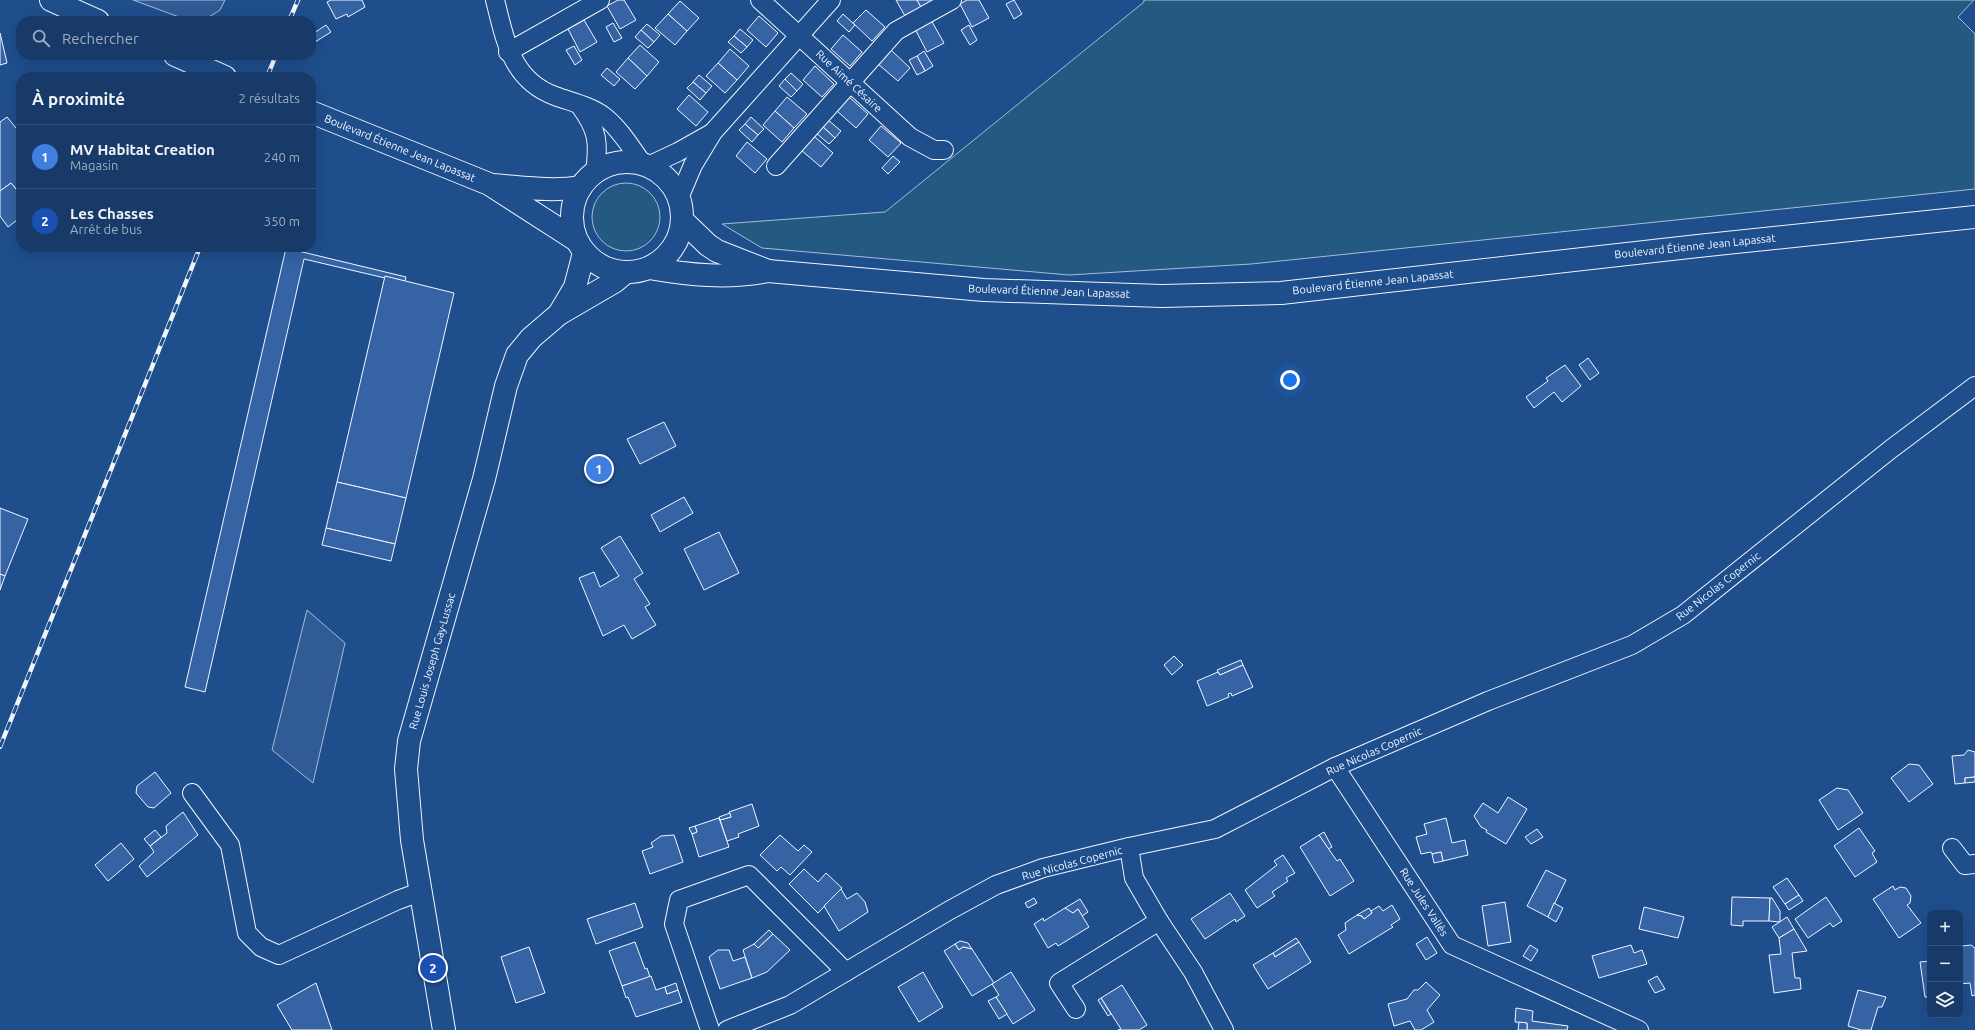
<!DOCTYPE html>
<html lang="fr">
<head>
<meta charset="utf-8">
<style>
  :root { --surface:#173a69; --page:#244571; --text:#f1f3f6; --muted:#9eadc0; --line:#36547d; --accent:#8c9099 }
  body { margin:0; font-family:Ubuntu,sans-serif; background:var(--page); color:var(--text) }
  .controls { position:absolute; right:12px; bottom:12px; display:grid; overflow:hidden; border-radius:8px; box-shadow:0 4px 16px #0002 }
  .controls button { width:36px; height:36px; display:grid; place-items:center; padding:0; border:0; border-bottom:1px solid var(--line); background:var(--surface); color:var(--text); font:20px sans-serif }
  .you { position:absolute; left:1290px; top:380px; width:14px; height:14px; margin:-10px; border:3px solid #fff; border-radius:50%; background:#1a73e8; box-shadow:0 0 0 6px #1a73e833 }
  .badge { display:grid; place-items:center; width:26px; height:26px; border-radius:50%; background:var(--accent); color:#fff; font-size:13px; font-weight:700 }
  .pin { position:absolute; translate:-50% -50%; border:2px solid #fff; box-shadow:0 1px 4px #0006 }
  .list { margin:0; padding:0; list-style:none }
  h2 { display:flex; justify-content:space-between; align-items:center; height:52px; margin:0; padding:0 16px; font-size:17px }
  h2 small { font-size:13px; font-weight:400; color:var(--muted) }
  .list li { display:grid; grid-template-columns:26px 1fr auto; gap:12px; align-items:center; box-sizing:border-box; height:64px; padding:0 16px; border-top:1px solid var(--line) }
  .list b { display:block; font-size:15px; white-space:nowrap }
  .list p { margin:0; font-size:13px; white-space:nowrap; color:var(--muted) }
  .list em { font-size:13px; font-style:normal; color:var(--muted) }
  .icon { flex:none; width:22px; height:22px; fill:none; stroke:currentColor; stroke-width:2; stroke-linecap:round; stroke-linejoin:round }
  .map { position:relative; flex:none; width:1975px; height:1030px; overflow:hidden }
  .search { position:absolute; background:var(--surface); box-shadow:0 4px 16px #0002; left:16px; top:16px; width:300px; height:44px; display:flex; align-items:center; gap:10px; box-sizing:border-box; padding:0 14px; border-radius:16px; color:var(--muted); font-size:15px }
  .panel { position:absolute; background:var(--surface); box-shadow:0 4px 16px #0002; left:16px; top:72px; width:300px; height:180px; border-radius:16px }
  .map>svg:first-child { display:block }
</style>
</head>
<body>
<div class="map">
<svg width="1975" height="1030" viewBox="0 0 1975 1030">
  <rect width="100%" height="100%" fill="#1f4e8c"/>
  <g fill="#245a82" stroke="#a8bbd7">
    <polygon points="1144,0 1974,0 1958,17 1975,34 1975,189 1251,264 1069,275 762,248 722,224 885,212 1144,2"/>
    <circle cx="626" cy="217" r="34"/>
  </g>
  <g fill="#305b95" stroke="#a8bbd7">
    <polygon points="133,0 225,0 220,10 206,19 190,21"/>
    <polygon points="307,610 345,643 313,783 272,750"/>
  </g>
  <g fill="#3563a3" stroke="#f2f6ff">
    <polygon points="331,0 362,0 365,7 348,17 347,14 336,19 327,2"/>
    <polygon points="618,0 624,0 636,20 620,29 607,6"/>
    <polygon points="896,0 917,0 921,7 905,16"/>
    <polygon points="917,0 934,0 921,7"/>
    <polygon points="967,0 979,0 989,18 972,27 960,4"/>
    <polygon points="1014,0 1022,14 1014,19 1006,4"/>
    <polygon points="680,1 699,18 687,31 668,14"/>
    <polygon points="866,10 885,27 872,41 853,23"/>
    <polygon points="668,14 687,31 675,45 655,28"/>
    <polygon points="843,14 855,25 849,32 837,21"/>
    <polygon points="759,16 778,33 766,47 747,30"/>
    <polygon points="584,20 597,42 580,52 568,29"/>
    <polygon points="931,20 944,43 927,52 915,29"/>
    <polygon points="613,23 622,38 614,42 606,27"/>
    <polygon points="647,24 660,35 654,42 641,30"/>
    <polygon points="326,25 331,32 315,42 311,35"/>
    <polygon points="969,25 977,40 970,45 961,30"/>
    <polygon points="740,29 753,40 747,47 734,36"/>
    <polygon points="641,30 654,42 648,48 635,37"/>
    <polygon points="0,33 7,63 0,65"/>
    <polygon points="843,35 862,52 850,66 831,49"/>
    <polygon points="734,36 747,47 741,53 728,42"/>
    <polygon points="640,45 659,62 647,76 628,58"/>
    <polygon points="574,46 582,60 575,65 566,50"/>
    <polygon points="730,49 749,66 737,80 718,63"/>
    <polygon points="891,50 910,68 898,81 878,64"/>
    <polygon points="924,51 933,66 925,71 917,56"/>
    <polygon points="917,56 925,71 917,75 909,60"/>
    <polygon points="628,58 647,76 635,89 616,72"/>
    <polygon points="718,63 737,80 725,93 706,76"/>
    <polygon points="815,66 834,84 822,97 803,80"/>
    <polygon points="607,68 620,79 614,86 601,75"/>
    <polygon points="791,73 803,84 797,91 785,79"/>
    <polygon points="699,75 712,86 706,93 693,82"/>
    <polygon points="785,79 797,91 791,97 779,86"/>
    <polygon points="693,82 706,93 700,100 687,88"/>
    <polygon points="689,95 708,112 696,126 677,109"/>
    <polygon points="787,97 807,114 794,128 775,111"/>
    <polygon points="849,97 868,114 856,128 837,111"/>
    <polygon points="775,111 794,128 782,142 763,125"/>
    <polygon points="7,117 21,134 21,195 11,183 0,191 0,122"/>
    <polygon points="751,117 764,129 758,135 745,124"/>
    <polygon points="828,120 841,131 835,138 822,126"/>
    <polygon points="745,124 758,135 752,142 739,130"/>
    <polygon points="822,126 835,138 829,144 816,133"/>
    <polygon points="881,126 901,143 888,157 869,140"/>
    <polygon points="814,136 833,153 821,167 801,150"/>
    <polygon points="747,142 767,159 755,173 736,156"/>
    <polygon points="893,156 900,162 888,174 882,168"/>
    <polygon points="11,183 21,195 21,217 8,227 0,216 0,191"/>
    <polygon points="286,248 406,277 405,281 385,278 304,259 205,692 185,687"/>
    <polygon points="385,276 454,293 406,498 337,482"/>
    <polygon points="1588,358 1599,373 1590,380 1579,365"/>
    <polygon points="1565,365 1581,386 1562,402 1554,392 1534,408 1526,397 1548,381 1546,378"/>
    <polygon points="664,422 676,446 640,464 627,439"/>
    <polygon points="337,482 406,498 395,544 326,528"/>
    <polygon points="684,497 693,513 660,532 651,515"/>
    <polygon points="0,508 28,519 5,576 0,574"/>
    <polygon points="326,528 395,544 391,561 322,545"/>
    <polygon points="719,532 739,573 704,590 684,549"/>
    <polygon points="620,536 643,573 634,579 650,604 645,607 656,625 632,639 624,625 603,636 579,578 594,572 600,587 619,576 601,548"/>
    <polygon points="0,574 5,576 0,590"/>
    <polygon points="1174,656 1183,665 1172,675 1164,665"/>
    <polygon points="1241,660 1243,665 1220,675 1217,670"/>
    <polygon points="1243,665 1253,687 1232,696 1231,693 1228,694 1229,697 1207,706 1197,681 1218,672 1220,675"/>
    <polygon points="1968,750 1975,752 1975,777 1965,778 1965,783 1955,784 1952,756 1964,755"/>
    <polygon points="1909,764 1919,765 1933,784 1909,802 1891,778"/>
    <polygon points="155,772 171,793 154,808 148,807 136,793 137,786"/>
    <polygon points="1975,777 1975,782 1965,783 1965,778"/>
    <polygon points="1837,788 1848,790 1863,813 1838,830 1819,800"/>
    <polygon points="1508,797 1527,809 1506,844 1486,832 1487,830 1481,827 1474,816 1483,803 1498,813"/>
    <polygon points="752,804 759,826 738,834 739,837 727,841 720,820 731,817 729,812"/>
    <polygon points="183,812 198,835 147,877 139,866 154,852 150,846 167,833 166,826"/>
    <polygon points="730,813 731,817 720,820 719,817"/>
    <polygon points="719,818 729,847 699,857 692,834 697,832 695,826"/>
    <polygon points="1446,818 1452,843 1465,840 1468,855 1443,861 1441,852 1432,854 1431,852 1421,854 1416,837 1427,834 1424,824"/>
    <polygon points="695,826 697,832 692,834 689,828"/>
    <polygon points="1859,828 1875,851 1872,853 1877,862 1855,877 1834,846"/>
    <polygon points="1537,829 1543,837 1531,844 1525,837"/>
    <polygon points="155,830 161,837 150,846 144,839"/>
    <polygon points="1324,832 1332,847 1328,849 1319,835"/>
    <polygon points="674,835 683,862 650,874 642,851 653,847 651,843 661,836"/>
    <polygon points="780,835 798,851 804,845 812,852 790,875 781,867 777,871 760,855"/>
    <polygon points="1319,835 1337,861 1340,859 1354,881 1330,896 1300,847"/>
    <polygon points="121,843 134,859 108,881 95,865"/>
    <polygon points="1441,852 1443,861 1434,863 1432,854"/>
    <polygon points="1283,855 1295,873 1286,878 1288,881 1272,892 1275,896 1257,908 1245,890 1277,865 1274,861"/>
    <polygon points="804,869 818,882 826,873 842,888 818,913 789,884"/>
    <polygon points="1546,870 1566,880 1548,917 1527,906"/>
    <polygon points="1787,878 1799,895 1785,904 1773,887"/>
    <polygon points="1893,886 1895,890 1900,887 1906,888 1911,896 1910,903 1907,905 1921,923 1899,938 1873,899"/>
    <polygon points="841,889 847,899 857,893 865,902 868,912 839,931 824,906"/>
    <polygon points="1230,893 1245,916 1236,922 1235,919 1205,939 1191,919"/>
    <polygon points="1799,895 1803,901 1789,910 1785,904"/>
    <polygon points="1732,897 1770,898 1769,921 1743,921 1743,926 1731,925"/>
    <polygon points="1826,897 1842,921 1833,927 1830,923 1808,938 1795,919"/>
    <polygon points="1034,898 1037,903 1028,908 1025,903"/>
    <polygon points="1770,898 1772,898 1780,911 1780,922 1769,921"/>
    <polygon points="1080,899 1088,912 1082,916 1078,909 1073,913 1067,911 1065,908"/>
    <polygon points="1505,902 1511,942 1488,946 1482,906"/>
    <polygon points="635,903 643,927 596,944 587,919"/>
    <polygon points="1554,903 1563,908 1556,922 1548,917"/>
    <polygon points="1392,905 1400,919 1391,925 1393,927 1349,954 1338,935 1346,930 1345,923 1357,915 1362,916 1364,919 1372,913 1371,911 1379,906 1383,911"/>
    <polygon points="1644,907 1684,917 1678,938 1639,929"/>
    <polygon points="1065,908 1073,913 1078,909 1089,927 1058,946 1056,943 1048,948 1034,924 1043,918 1044,921"/>
    <polygon points="1369,908 1372,913 1364,919 1362,916 1357,915"/>
    <polygon points="1787,917 1794,929 1779,938 1772,927"/>
    <polygon points="1794,929 1807,951 1792,953 1795,978 1800,978 1801,989 1774,993 1769,955 1781,954 1779,938"/>
    <polygon points="769,930 773,934 758,948 754,944"/>
    <polygon points="773,934 790,950 767,972 752,978 743,950 754,944 758,948"/>
    <polygon points="1427,937 1437,953 1426,960 1416,944"/>
    <polygon points="1296,938 1299,942 1275,957 1273,953"/>
    <polygon points="960,941 968,943 972,949 963,947 959,950 955,944"/>
    <polygon points="635,942 645,969 647,968 650,977 622,986 609,951"/>
    <polygon points="1299,942 1311,962 1268,989 1253,965 1273,953 1275,957"/>
    <polygon points="955,944 959,950 963,947 972,949 994,983 972,996 944,951"/>
    <polygon points="1530,945 1538,950 1531,961 1523,956"/>
    <polygon points="1631,945 1634,953 1642,950 1647,964 1599,978 1592,956"/>
    <polygon points="1971,945 1975,948 1975,995 1972,996 1970,983 1960,984 1960,949 1963,946"/>
    <polygon points="529,947 545,993 516,1003 501,957"/>
    <polygon points="718,950 729,950 733,961 745,957 752,978 720,989 709,957"/>
    <polygon points="1930,961 1930,997 1925,997 1920,962"/>
    <polygon points="923,972 943,1007 919,1022 898,987"/>
    <polygon points="1011,972 1035,1010 1013,1024 996,997 999,995 992,984"/>
    <polygon points="651,976 656,990 665,987 667,994 678,990 682,1002 636,1017 628,997 626,998 622,986"/>
    <polygon points="1657,976 1665,989 1655,993 1648,981"/>
    <polygon points="1426,982 1440,995 1427,1010 1434,1022 1421,1030 1415,1030 1410,1021 1394,1026 1388,1004 1407,999 1414,990 1418,990"/>
    <polygon points="316,983 332,1030 292,1030 277,1005"/>
    <polygon points="676,983 678,990 667,994 665,987"/>
    <polygon points="1122,985 1147,1025 1139,1030 1118,1030 1121,1029 1101,998"/>
    <polygon points="1858,990 1886,997 1882,1007 1878,1007 1871,1030 1861,1030 1848,1026"/>
    <polygon points="996,997 1007,1014 999,1019 988,1001"/>
    <polygon points="1101,998 1111,1014 1108,1016 1098,1000"/>
    <polygon points="1516,1008 1533,1011 1532,1021 1568,1026 1567,1030 1527,1030 1527,1023 1515,1022"/>
    <polygon points="1519,1022 1527,1023 1527,1030 1518,1030"/>
  </g>
  <g fill="none" stroke-linecap="round" stroke-linejoin="round">
    <defs>
      <g id="street">
        <path d="M495 0C505 39 511 80 555 96 571 102 591 106 605 117 620 129 632 149 643 164"/>
        <polyline points="760,0 910,137 934,150 944,150"/>
        <polyline points="508,52 600,0"/>
        <path d="M580 106C598 130 599 143 595 172"/>
        <polyline points="648,166 678,152 710,134"/>
        <polyline points="776,166 896,31 952,0"/>
        <polyline points="679,198 693,165 713,132 831,0"/>
        <polyline points="1335,767 1452,945 1639,1030"/>
        <polyline points="192,793 230,845 247,933 261,947 279,955 398,900 420,892"/>
        <polyline points="1129,847 1134,878 1159,921 1193,972 1224,1030"/>
        <polyline points="1952,848 1965,865 1975,864"/>
        <polyline points="1076,1009 1059,983 1159,921"/>
        <polyline points="710,1030 674,924 679,900 749,875 846,972"/>
        <polyline points="727,1030 790,1005 950,910 996,885 1043,868 1129,847 1215,829 1335,767 1488,701 1632,645 1683,615 1891,449 1975,386"/>
      </g>
      <g id="secondary">
        <polyline points="559,314 575,287 584,253"/>
        <polyline points="444,1030 412,840 406,769 409,741 484,479 506,386 517,355 531,338 559,314 614,282 626,272"/>
      </g>
      <g id="primary">
        <polyline points="51,0 98,21"/>
        <polyline points="175,55 225,77"/>
        <polyline points="311,112 489,184 576,240"/>
        <circle cx="627" cy="217" r="55"/>
        <path d="M492 185C522 187 551 192 581 187"/>
        <polyline points="682,220 708,245 717,251 768,271"/>
        <path d="M649 268C689 275 728 279 768 271L984 290 1162 296 1281 293 1698 246 1975 217"/>
      </g>
    </defs>
    <use href="#street" stroke="#f2f6ff" stroke-width="20"/>
    <use href="#secondary" stroke="#f2f6ff" stroke-width="24"/>
    <use href="#primary" stroke="#f2f6ff" stroke-width="24"/>
    <use href="#street" stroke="#1f4e8c" stroke-width="18"/>
    <use href="#secondary" stroke="#1f4e8c" stroke-width="22"/>
    <use href="#primary" stroke="#1f4e8c" stroke-width="22"/>
    <defs>
      <g id="rail">
        <polyline points="289,21 298,0"/>
        <polyline points="267,77 276,55"/>
        <polyline points="0,747 200,247"/>
      </g>
    </defs>
    <use href="#rail" stroke="#f2f6ff" stroke-width="4.5"/>
    <use href="#rail" stroke="#1f4e8c" stroke-width="3" stroke-dasharray="9" stroke-linecap="butt"/>
  </g>
  <g text-anchor="middle" dominant-baseline="central" stroke-width="3" stroke-linejoin="round" paint-order="stroke">
    <g font-size="11" fill="#f2f6ff" stroke="#1f4e8c">
      <text transform="translate(849 81) rotate(43)">Rue Aimé Césaire</text>
      <text transform="translate(400 148) rotate(22)">Boulevard Étienne Jean Lapassat</text>
      <text transform="translate(1695 246) rotate(-6)">Boulevard Étienne Jean Lapassat</text>
      <text transform="translate(1373 282) rotate(-6)">Boulevard Étienne Jean Lapassat</text>
      <text transform="translate(1049 291) rotate(2)">Boulevard Étienne Jean Lapassat</text>
      <text transform="translate(1718 586) rotate(-38)">Rue Nicolas Copernic</text>
      <text transform="translate(432 661) rotate(-74)">Rue Louis Joseph Gay-Lussac</text>
      <text transform="translate(1374 751) rotate(-24)">Rue Nicolas Copernic</text>
      <text transform="translate(1072 863) rotate(-15)">Rue Nicolas Copernic</text>
      <text transform="translate(1424 902) rotate(57)">Rue Jules Vallès</text>
    </g>
  </g>
</svg>
<div class="controls">
<button>+</button>
<button>−</button>
<button><svg class="icon" aria-label="layers" viewBox="0 0 24 24"><path d="M12 4l9 5-9 5-9-5zM3 14l9 5 9-5"/></svg></button>
</div>
<div class="you"></div>
<div class="pin badge" style="left:599px;top:469px;background:#3f7fe0">1</div>
<div class="pin badge" style="left:433px;top:968px;background:#1a4fb4">2</div>
<div class="search"><svg class="icon" aria-label="search" viewBox="0 0 24 24"><circle cx="10" cy="10" r="6"/><path d="M15 15l6 6"/></svg>Rechercher</div>
<section class="panel">
<h2>À proximité<small>2 résultats</small></h2>
<ul class="list">
<li><span class="badge" style="background:#3f7fe0">1</span><div><b>MV Habitat Creation</b><p>Magasin</p></div><em>240 m</em></li>
<li><span class="badge" style="background:#1a4fb4">2</span><div><b>Les Chasses</b><p>Arrêt de bus</p></div><em>350 m</em></li>
</ul>
</section>
</div>
</body>
</html>
